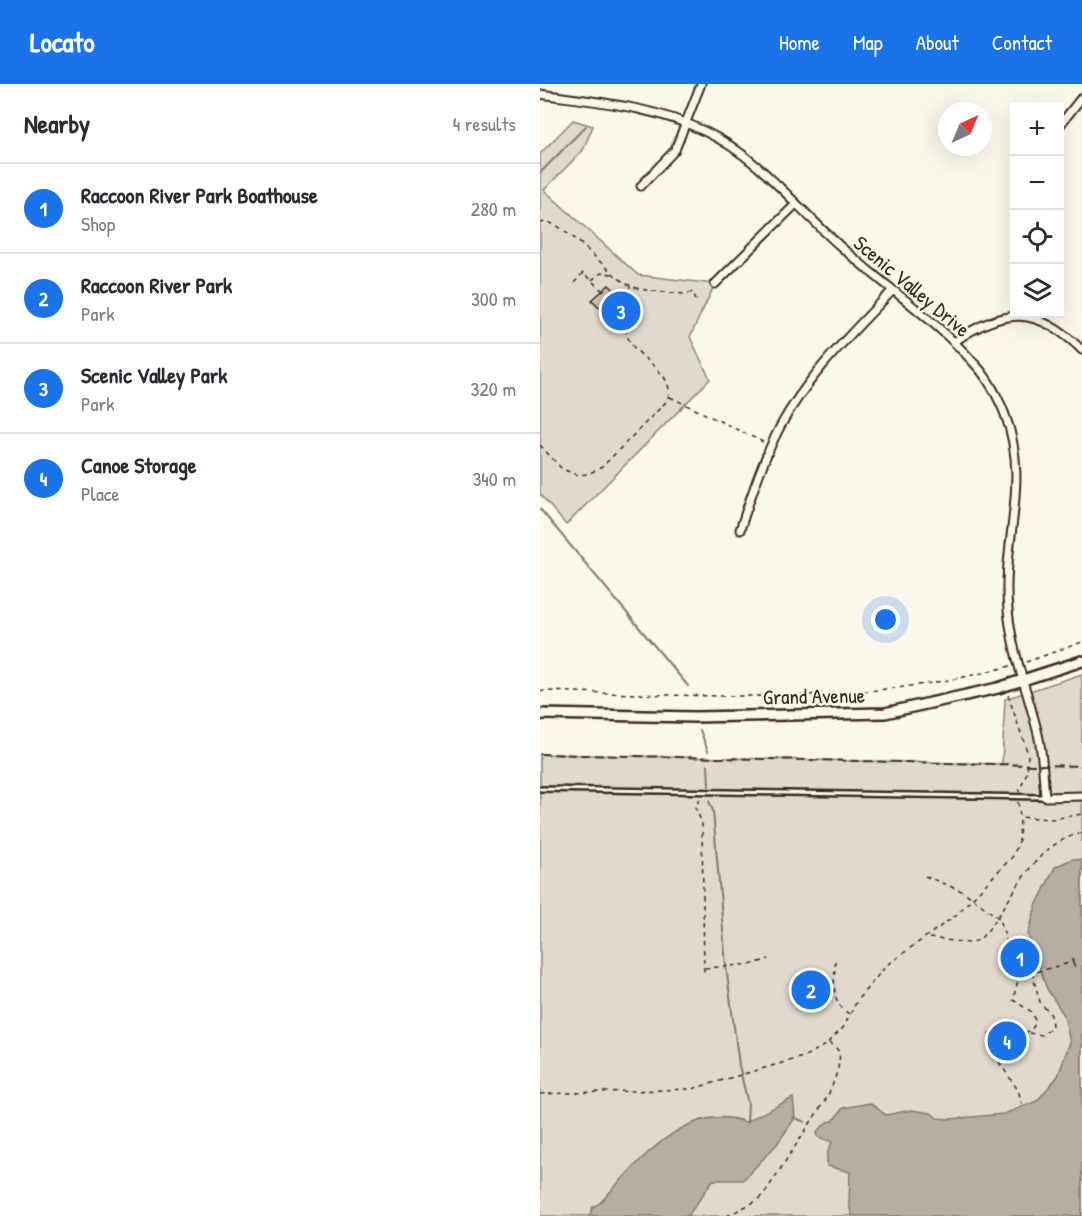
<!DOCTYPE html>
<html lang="en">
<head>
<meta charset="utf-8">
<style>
  :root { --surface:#fff; --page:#f2f2f3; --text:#2b2b33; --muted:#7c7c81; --line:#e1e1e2; --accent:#1a73e8 }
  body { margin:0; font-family:"Patrick Hand",sans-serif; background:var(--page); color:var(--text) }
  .controls { position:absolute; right:18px; top:18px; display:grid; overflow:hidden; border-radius:0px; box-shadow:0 6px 24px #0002 }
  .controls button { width:54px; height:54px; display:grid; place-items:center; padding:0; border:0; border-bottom:2px solid var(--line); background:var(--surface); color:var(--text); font:30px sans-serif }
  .compass { position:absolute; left:398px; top:18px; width:54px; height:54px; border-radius:50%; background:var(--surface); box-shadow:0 6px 24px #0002; rotate:44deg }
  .you { position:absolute; left:346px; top:536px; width:21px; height:21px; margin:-15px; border:4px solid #fff; border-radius:50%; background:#1a73e8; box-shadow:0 0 0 9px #1a73e833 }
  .badge { display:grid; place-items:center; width:39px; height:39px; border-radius:50%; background:var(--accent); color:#fff; font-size:20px; font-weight:700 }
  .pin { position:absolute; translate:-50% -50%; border:3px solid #fff; box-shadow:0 2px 6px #0006 }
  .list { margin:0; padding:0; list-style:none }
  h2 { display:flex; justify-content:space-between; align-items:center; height:78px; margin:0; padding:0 24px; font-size:26px }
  h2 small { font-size:20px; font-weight:400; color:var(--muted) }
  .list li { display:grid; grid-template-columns:39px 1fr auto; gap:18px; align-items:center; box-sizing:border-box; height:90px; padding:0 24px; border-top:2px solid var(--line) }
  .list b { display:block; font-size:22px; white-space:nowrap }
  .list p { margin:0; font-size:20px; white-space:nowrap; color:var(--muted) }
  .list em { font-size:20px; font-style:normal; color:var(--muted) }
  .icon { flex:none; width:33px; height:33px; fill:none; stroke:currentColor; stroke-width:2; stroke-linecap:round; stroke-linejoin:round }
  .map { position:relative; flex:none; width:542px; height:1132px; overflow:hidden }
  header { display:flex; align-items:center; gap:36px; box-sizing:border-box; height:84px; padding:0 30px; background:var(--accent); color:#fff }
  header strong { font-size:28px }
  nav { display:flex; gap:33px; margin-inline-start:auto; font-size:21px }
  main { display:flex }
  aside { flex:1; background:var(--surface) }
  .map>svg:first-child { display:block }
</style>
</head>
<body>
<header>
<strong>Locato</strong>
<nav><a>Home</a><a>Map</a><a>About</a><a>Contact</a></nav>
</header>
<main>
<aside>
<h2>Nearby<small>4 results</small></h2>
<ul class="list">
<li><span class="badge">1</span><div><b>Raccoon River Park Boathouse</b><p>Shop</p></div><em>280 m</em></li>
<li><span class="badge">2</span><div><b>Raccoon River Park</b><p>Park</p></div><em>300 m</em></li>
<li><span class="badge">3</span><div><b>Scenic Valley Park</b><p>Park</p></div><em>320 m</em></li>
<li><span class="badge">4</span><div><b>Canoe Storage</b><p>Place</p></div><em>340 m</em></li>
</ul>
</aside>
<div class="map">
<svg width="542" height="1132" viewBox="0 0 542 1132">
  <rect width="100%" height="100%" fill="#fbf7ec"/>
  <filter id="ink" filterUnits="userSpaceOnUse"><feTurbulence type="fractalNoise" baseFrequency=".0167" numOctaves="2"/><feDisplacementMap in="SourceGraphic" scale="12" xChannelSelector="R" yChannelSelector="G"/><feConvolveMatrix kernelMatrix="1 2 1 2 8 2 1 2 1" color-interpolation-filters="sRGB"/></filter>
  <g filter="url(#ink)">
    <g fill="#dfd9ce" stroke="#8d8276" stroke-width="1.5">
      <polygon points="33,36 53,42 43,66 4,106 98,191 175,200 150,253 170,295 26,441 0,410 0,70"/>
      <polygon points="542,590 542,1132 0,1132 0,670 462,680 465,615"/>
    </g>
    <g fill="#b6aea2" stroke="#85796d" stroke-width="1.5">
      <polygon points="532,775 542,776 542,1132 312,1132 309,1121 310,1088 287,1082 287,1071 292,1058 278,1053 277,1048 287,1038 293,1037 303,1024 330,1019 346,1031 371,1026 391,1029 397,1034 410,1035 464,1030 497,1017 518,992 530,958 524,931 507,905 488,851 496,822 515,783"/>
      <path d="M253 1014 255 1034 237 1060 203 1096H173L148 1132H49L53 1123 60 1119C96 1081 145 1016 205 1038Z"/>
    </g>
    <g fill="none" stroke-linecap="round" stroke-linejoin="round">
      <g stroke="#85796d" stroke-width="2">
        <polyline points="0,89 46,42"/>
        <polyline points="0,425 148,602"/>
        <polyline points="160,646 168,667"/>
        <polyline points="168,681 169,702"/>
        <polyline points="169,717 173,727 186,882 199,981 208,1020 207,1039"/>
        <polyline points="253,1033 265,1038"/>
      </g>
    </g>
    <g fill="#ccc4b9" stroke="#3b2a1e" stroke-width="1.5">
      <polygon points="69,201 75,207 61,225 52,216"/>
      <polygon points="481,856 490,890 479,893 470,859"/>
    </g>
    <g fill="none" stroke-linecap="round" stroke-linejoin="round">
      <defs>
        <polyline id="service" points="0,705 503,713"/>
        <g id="minor">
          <path d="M0 10C57 18 114 22 166 48 219 73 257 124 300 162 343 201 394 234 433 278 446 291 457 311 464 328 492 398 461 457 468 526 472 569 488 609 498 650 503 670 503 692 505 713L542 712"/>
          <polyline points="520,41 542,13"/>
          <polyline points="101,102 135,66 161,0"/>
          <polyline points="175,200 256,120"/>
          <path d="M414 258C464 223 497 222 542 266"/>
          <path d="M200 446C211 411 223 375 240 343 268 291 312 249 352 207"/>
        </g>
        <polyline id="secondary" points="0,630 155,633 345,629 458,604 542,577"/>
      </defs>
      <use href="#service" stroke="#3b2a1e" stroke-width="8"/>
      <use href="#minor" stroke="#3b2a1e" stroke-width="11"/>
      <use href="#secondary" stroke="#3b2a1e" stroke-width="14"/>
      <g stroke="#3b2a1e" stroke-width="1.5" stroke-dasharray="4.5 4.5" stroke-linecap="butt">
        <path d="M0 139C22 131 65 189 89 201 104 208 128 208 144 210L153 208 157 218"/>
        <polyline points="52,196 61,189 72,190"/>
        <polyline points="34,199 43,189 75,218 98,222"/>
        <polyline points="130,313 223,358"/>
        <path d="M0 361 22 385 38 391 48 390 62 383 126 318C140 292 101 277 90 258 81 241 86 219 90 202"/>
        <polyline points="486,578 542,558"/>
        <path d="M0 607C158 611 316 624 470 582"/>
        <polyline points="468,611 488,670 487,688 479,708"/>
        <polyline points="160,715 155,723 162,739 164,888"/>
        <polyline points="478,718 480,733 512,735 542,730"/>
        <path d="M385 792 424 808 460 835 478 896 473 916 492 928C506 956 463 950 448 949"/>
        <path d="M389 854 429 859 439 856C474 821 486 762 542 749"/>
        <path d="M295 877C295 899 289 916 309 930"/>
        <polyline points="533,879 535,884"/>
        <polyline points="165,884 213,880 229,875"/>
        <polyline points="489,949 502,951 512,943 511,931 500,918 492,889 533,878 531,872"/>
        <polyline points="459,978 478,1006 482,1020"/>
        <polyline points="0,1010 152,1005 263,973 284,962 303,944 318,915 347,881 416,831 473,772 479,757 480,733"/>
        <path d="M187 1132 218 1116 226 1107 286 1015C291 1006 302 979 299 969 298 964 292 961 289 959"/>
      </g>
      <use href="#service" stroke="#fbf7ec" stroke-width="3"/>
      <use href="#minor" stroke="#fbf7ec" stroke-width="7"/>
      <use href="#secondary" stroke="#fbf7ec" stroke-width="9"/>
      <polyline stroke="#3b2a1e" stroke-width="2" stroke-dasharray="9 4.5" stroke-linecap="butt" points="0,670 542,682"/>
    </g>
  </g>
  <g text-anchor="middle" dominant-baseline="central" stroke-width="5" stroke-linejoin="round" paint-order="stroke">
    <g font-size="21" fill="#3b2a1e" stroke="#fbf7ec">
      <text transform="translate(372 202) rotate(40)">Scenic Valley Drive</text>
      <text transform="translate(274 612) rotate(-1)">Grand Avenue</text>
    </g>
  </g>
</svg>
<div class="controls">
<button>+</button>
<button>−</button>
<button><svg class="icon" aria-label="locate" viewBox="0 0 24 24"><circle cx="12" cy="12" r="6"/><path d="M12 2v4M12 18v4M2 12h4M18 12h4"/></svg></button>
<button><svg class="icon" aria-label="layers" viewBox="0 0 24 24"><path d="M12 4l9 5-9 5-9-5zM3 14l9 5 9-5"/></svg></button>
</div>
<svg class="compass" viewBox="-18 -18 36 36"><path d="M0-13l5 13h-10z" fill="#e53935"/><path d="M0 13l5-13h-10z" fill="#7c7c81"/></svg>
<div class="you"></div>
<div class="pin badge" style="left:480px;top:874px">1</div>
<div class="pin badge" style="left:271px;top:906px">2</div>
<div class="pin badge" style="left:81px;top:227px">3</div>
<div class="pin badge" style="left:467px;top:957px">4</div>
</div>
</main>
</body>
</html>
